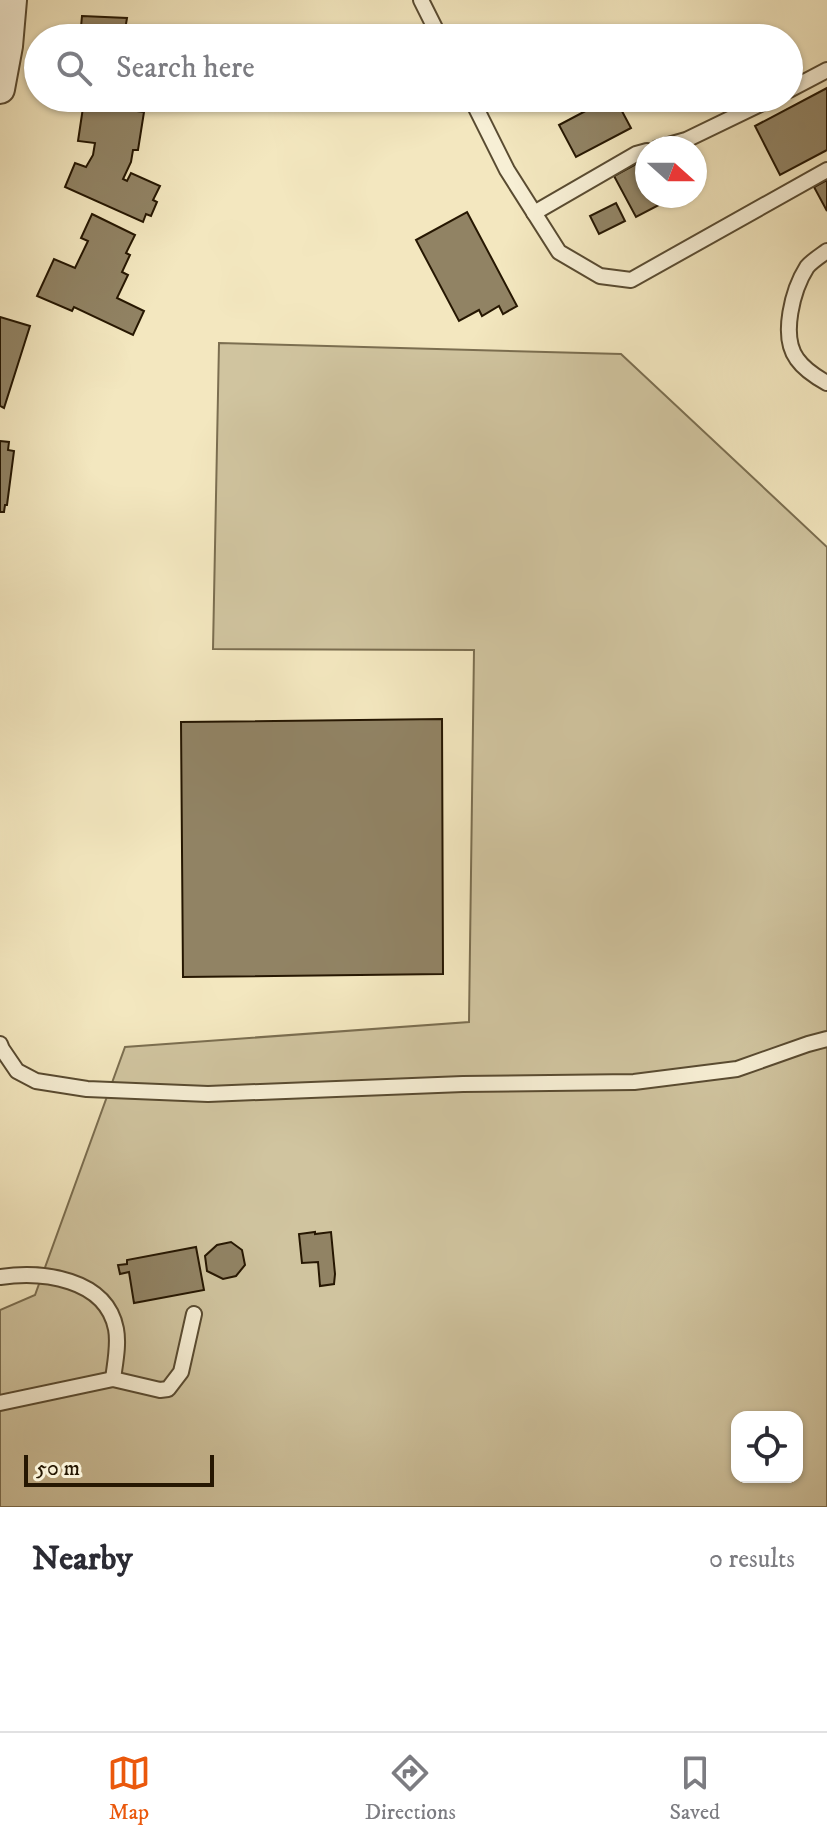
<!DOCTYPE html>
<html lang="en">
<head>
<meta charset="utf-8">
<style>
  :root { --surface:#fff; --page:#f7f7f7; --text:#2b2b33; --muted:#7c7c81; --line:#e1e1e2; --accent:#ea580c }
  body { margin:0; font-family:"IM FELL DW Pica",serif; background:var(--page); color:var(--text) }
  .controls { position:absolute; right:24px; bottom:24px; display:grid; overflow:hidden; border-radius:16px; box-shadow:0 2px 6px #0004 }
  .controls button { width:72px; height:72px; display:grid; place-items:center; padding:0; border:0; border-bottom:2px solid var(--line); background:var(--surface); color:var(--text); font:40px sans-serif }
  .compass { position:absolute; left:635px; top:136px; width:72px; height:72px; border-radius:50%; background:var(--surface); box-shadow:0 2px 6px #0004; rotate:111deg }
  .scale { position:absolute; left:24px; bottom:20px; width:190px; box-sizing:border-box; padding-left:8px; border:4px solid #261702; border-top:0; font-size:22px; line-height:28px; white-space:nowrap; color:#261702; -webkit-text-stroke:6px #f7efd5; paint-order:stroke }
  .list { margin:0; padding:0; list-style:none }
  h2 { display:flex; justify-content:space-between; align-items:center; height:104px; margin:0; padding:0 32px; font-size:34px }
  h2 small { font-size:26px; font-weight:400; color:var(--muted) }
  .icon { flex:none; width:44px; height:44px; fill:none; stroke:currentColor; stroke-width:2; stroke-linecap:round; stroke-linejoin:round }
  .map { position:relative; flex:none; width:827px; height:1507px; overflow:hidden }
  .search { position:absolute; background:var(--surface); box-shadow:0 2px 6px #0004; left:24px; right:24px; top:24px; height:88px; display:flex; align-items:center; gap:20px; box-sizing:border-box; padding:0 28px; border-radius:44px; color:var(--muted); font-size:30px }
  .sheet { height:224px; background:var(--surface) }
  nav { display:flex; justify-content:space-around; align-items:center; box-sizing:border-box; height:112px; border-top:2px solid var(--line); background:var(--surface); font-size:22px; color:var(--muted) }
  nav a { display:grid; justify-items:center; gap:4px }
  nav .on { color:var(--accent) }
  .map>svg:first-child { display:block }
</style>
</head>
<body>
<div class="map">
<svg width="827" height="1507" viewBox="0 0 827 1507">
  <rect width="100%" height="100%" fill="#f3e7bf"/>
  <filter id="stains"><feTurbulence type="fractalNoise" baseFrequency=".0025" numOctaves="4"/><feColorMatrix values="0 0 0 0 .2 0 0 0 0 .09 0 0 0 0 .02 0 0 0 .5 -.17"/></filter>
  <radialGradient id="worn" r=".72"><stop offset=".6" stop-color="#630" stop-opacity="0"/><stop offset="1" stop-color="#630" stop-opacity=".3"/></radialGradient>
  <path fill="#d0c49f" stroke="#7b6e50" stroke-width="2" fill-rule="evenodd" d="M219 343 621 354 827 547V1507H0V1310L35 1295 125 1047 469 1022 474 650 213 649ZM737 1417H797V1477H737Z"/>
  <g fill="#918364" stroke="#261702" stroke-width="2">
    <polygon points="82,16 127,18 126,24 129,30 155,30 155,38 80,38"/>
    <polygon points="827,88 827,150 780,175 755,126"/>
    <polygon points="610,98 615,98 631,128 576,157 559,125"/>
    <polygon points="84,101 108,105 107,107 144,112 138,150 133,150 131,162 123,179 127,181 131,173 160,186 153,200 157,202 151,216 146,214 143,222 65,187 75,163 86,167 93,155 95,143 78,141"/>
    <polygon points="647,158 647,196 676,196 636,217 614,176"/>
    <polygon points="827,180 827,211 814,187"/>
    <polygon points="616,203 625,221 599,234 590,216"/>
    <polygon points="467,212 517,306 503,314 499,306 482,316 479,310 459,321 416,240"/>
    <polygon points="92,214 135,235 126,253 130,255 122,272 128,275 117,298 144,311 133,335 74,307 72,311 37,296 54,259 75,268 88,241 81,238"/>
    <polygon points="0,317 30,326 4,408 0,406"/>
    <polygon points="0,441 9,442 8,450 14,451 7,505 5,505 4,512 0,512"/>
    <polygon points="442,719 443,974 183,977 181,722"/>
    <polygon points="315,1232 315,1234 331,1232 335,1274 334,1284 320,1286 318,1262 302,1263 299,1234"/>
    <polygon points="231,1242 242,1250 245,1265 236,1276 223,1279 207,1271 205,1256 217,1245"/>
    <polygon points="196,1247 204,1290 134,1303 129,1272 120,1274 118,1265 127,1264 127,1260"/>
  </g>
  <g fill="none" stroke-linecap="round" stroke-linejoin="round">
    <defs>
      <g id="lane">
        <polyline points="421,0 440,38"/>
        <polyline points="789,90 827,70"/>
        <polyline points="471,98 507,170 559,252 600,276 631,280 827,170"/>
        <polyline points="658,148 686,140 773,98"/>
        <polyline points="534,213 636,154 647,151"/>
        <path d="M827 251C820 256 812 261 807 267 793 289 780 336 797 359 804 369 816 377 827 383"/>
        <polyline points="0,1044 2,1049 17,1071 36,1081 87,1089 208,1094 463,1084 634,1082 737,1069 808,1044 827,1039"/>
        <path d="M0 1277C42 1271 106 1278 116 1329 119 1345 115 1363 113 1379"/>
        <polyline points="0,1403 113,1379 160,1390 168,1389 181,1372 194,1314"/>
      </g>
      <polyline id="street" points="0,89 8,46 12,0"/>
    </defs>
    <use href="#lane" stroke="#594b31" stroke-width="18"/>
    <use href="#street" stroke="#594b31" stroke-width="32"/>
    <use href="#lane" stroke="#f7efd5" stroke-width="14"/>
    <use href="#street" stroke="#f7efd5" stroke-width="28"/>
  </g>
  <rect width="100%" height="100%" filter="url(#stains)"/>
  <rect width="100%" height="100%" fill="url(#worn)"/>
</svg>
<div class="controls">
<button><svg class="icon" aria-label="locate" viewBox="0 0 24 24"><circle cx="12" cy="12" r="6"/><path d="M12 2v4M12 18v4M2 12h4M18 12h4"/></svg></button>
</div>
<svg class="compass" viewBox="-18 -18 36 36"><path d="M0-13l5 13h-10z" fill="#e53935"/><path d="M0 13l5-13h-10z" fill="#7c7c81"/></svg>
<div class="scale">50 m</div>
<div class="search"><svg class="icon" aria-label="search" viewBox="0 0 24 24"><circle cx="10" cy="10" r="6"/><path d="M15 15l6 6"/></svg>Search here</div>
</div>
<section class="sheet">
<h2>Nearby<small>0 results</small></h2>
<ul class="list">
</ul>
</section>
<nav>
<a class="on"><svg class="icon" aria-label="map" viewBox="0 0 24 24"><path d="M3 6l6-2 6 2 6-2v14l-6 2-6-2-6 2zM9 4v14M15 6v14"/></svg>Map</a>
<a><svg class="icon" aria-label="directions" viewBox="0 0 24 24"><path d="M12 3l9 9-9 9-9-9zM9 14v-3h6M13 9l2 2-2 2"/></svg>Directions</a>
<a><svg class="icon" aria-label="saved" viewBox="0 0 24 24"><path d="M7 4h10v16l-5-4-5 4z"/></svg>Saved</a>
</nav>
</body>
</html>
